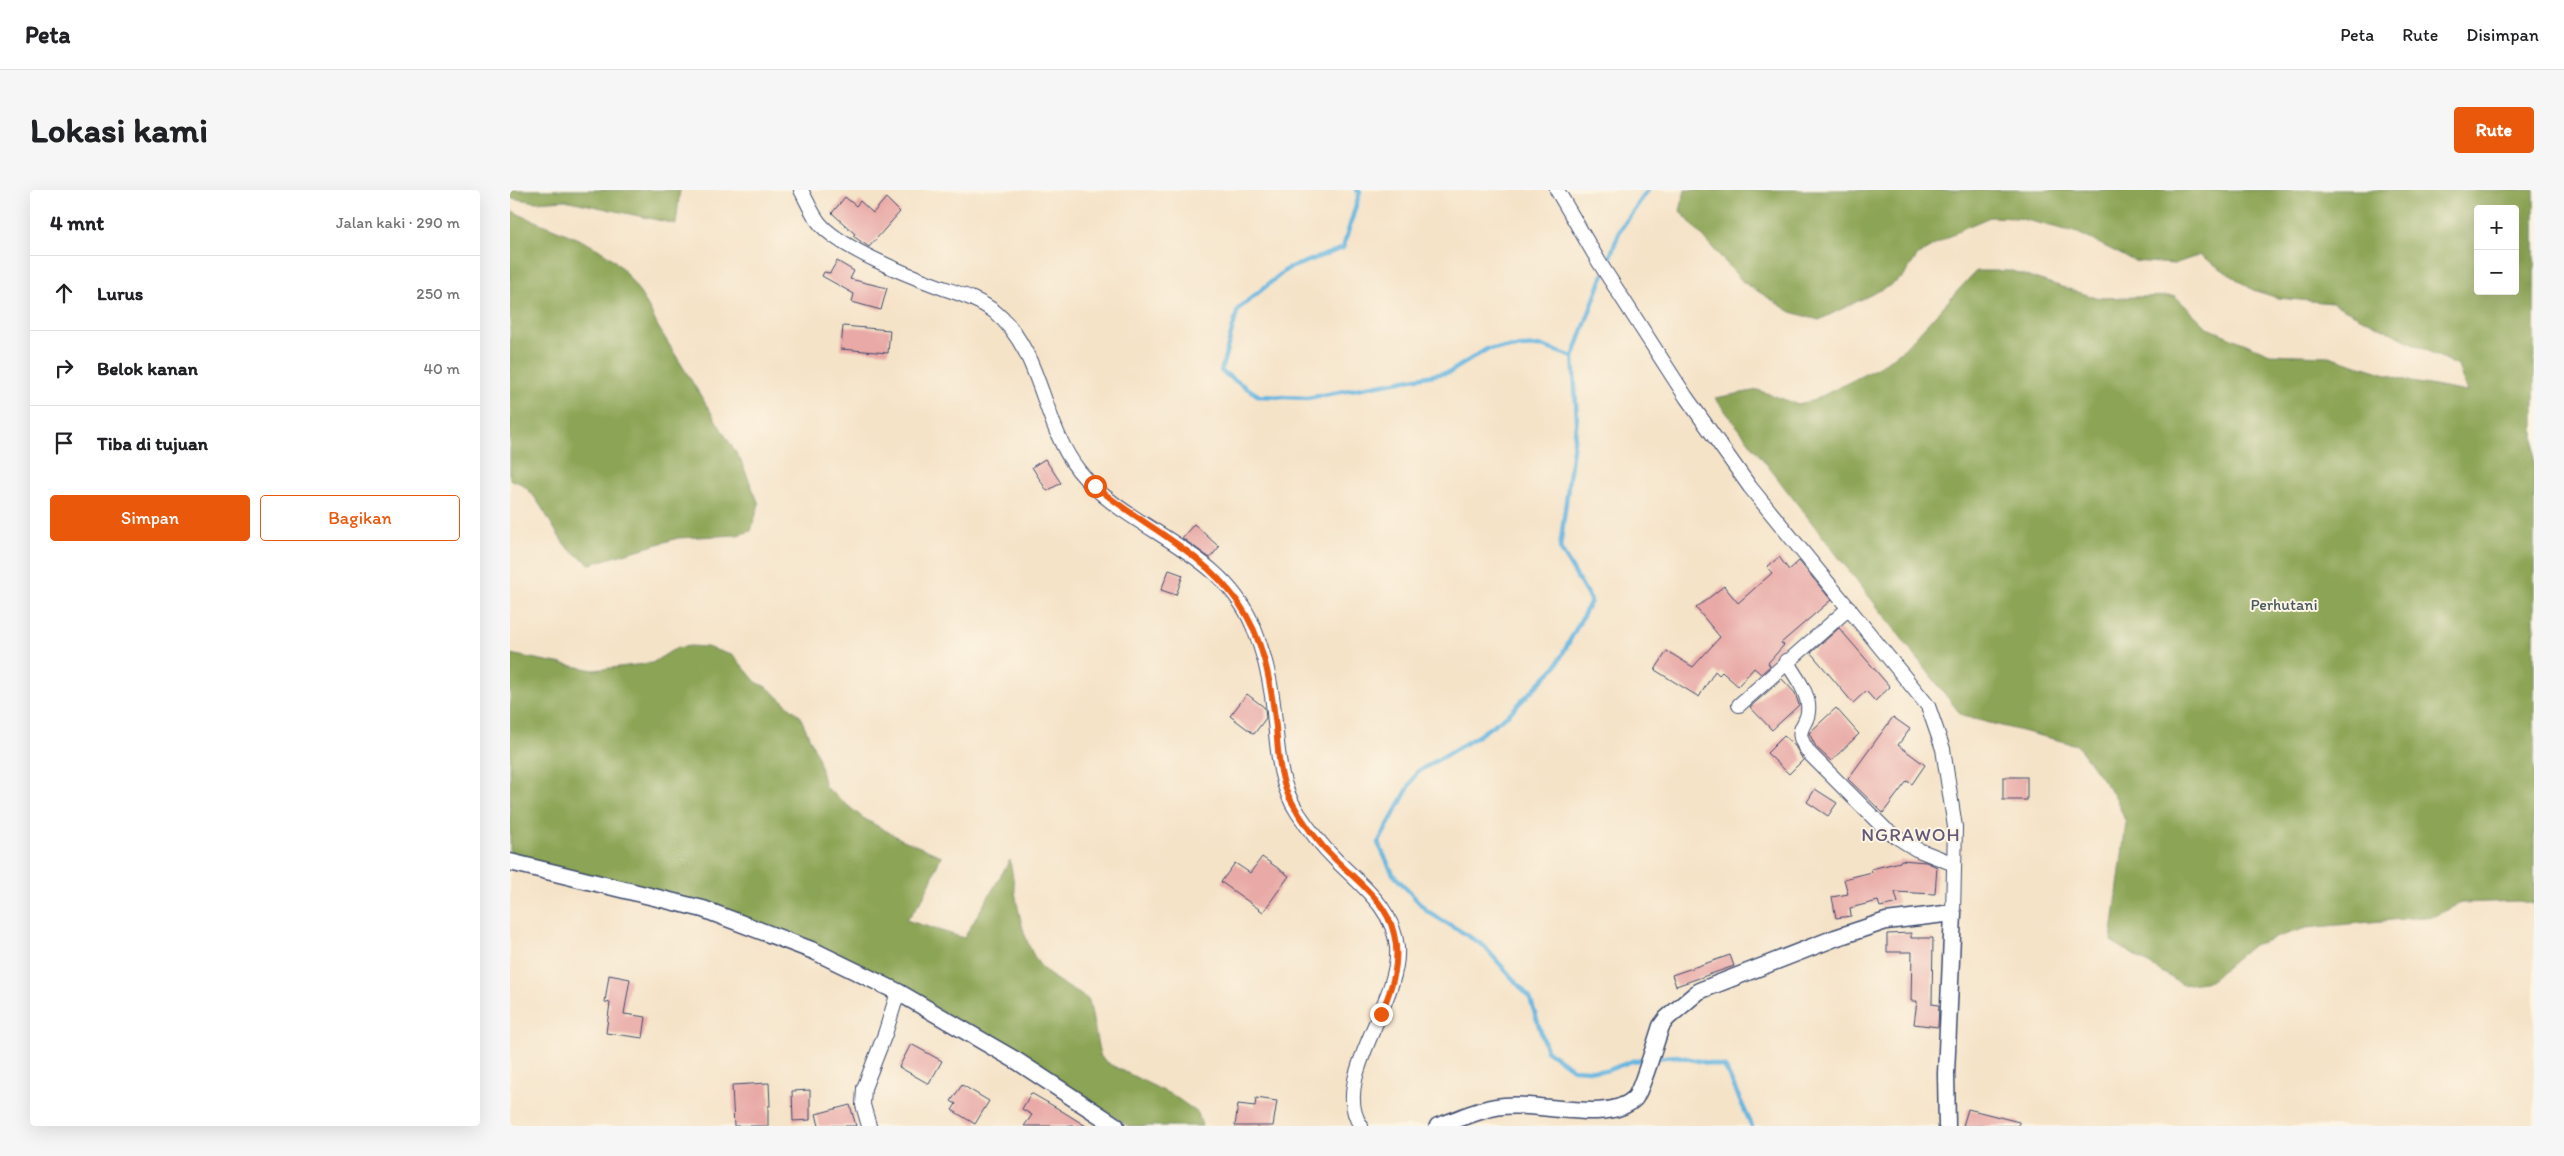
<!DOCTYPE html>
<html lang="id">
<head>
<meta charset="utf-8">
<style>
  :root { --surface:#fff; --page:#f6f6f6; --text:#202124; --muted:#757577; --line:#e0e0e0; --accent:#ea580c }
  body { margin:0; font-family:Itim,sans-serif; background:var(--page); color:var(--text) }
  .controls { position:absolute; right:15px; top:15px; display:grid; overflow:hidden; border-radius:5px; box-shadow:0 5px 20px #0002 }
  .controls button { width:45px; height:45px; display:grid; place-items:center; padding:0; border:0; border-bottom:1px solid var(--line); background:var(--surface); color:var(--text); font:25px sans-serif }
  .stop { position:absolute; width:15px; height:15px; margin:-11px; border:4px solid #ea580c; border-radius:50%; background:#fff }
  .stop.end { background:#ea580c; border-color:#fff; box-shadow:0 1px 5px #0008 }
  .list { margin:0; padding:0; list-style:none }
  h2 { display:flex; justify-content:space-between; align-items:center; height:65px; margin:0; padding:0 20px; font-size:21px }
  h2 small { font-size:16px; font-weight:400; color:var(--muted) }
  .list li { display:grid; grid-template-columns:32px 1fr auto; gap:15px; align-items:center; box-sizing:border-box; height:75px; padding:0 20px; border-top:1px solid var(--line) }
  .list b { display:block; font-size:19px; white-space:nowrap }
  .list em { font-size:16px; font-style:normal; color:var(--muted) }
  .actions { display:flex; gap:10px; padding:15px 20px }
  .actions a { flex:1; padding:11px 0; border:1px solid var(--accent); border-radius:5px; text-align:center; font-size:18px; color:var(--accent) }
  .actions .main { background:var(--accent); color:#fff }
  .icon { flex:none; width:28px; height:28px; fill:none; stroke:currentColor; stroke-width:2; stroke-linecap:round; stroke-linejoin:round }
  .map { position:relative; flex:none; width:2024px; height:936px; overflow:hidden; border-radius:5px }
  header { display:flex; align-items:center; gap:30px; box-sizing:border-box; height:70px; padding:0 25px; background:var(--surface); border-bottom:1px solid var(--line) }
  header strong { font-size:24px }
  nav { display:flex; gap:28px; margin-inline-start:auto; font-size:18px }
  .intro { display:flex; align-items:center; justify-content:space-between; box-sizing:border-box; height:120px; padding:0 30px }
  h1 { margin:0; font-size:35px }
  .button { padding:12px 22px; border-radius:5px; background:var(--accent); color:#fff; font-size:18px; font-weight:700 }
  main { display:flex; gap:30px; padding:0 30px }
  aside { flex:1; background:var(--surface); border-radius:5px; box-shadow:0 5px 20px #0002 }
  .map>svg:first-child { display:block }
</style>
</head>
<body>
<header>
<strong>Peta</strong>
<nav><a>Peta</a><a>Rute</a><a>Disimpan</a></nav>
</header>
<div class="intro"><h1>Lokasi kami</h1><a class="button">Rute</a></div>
<main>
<aside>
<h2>4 mnt<small>Jalan kaki · 290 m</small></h2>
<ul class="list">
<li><svg class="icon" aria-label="ahead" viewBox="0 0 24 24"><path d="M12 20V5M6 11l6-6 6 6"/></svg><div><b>Lurus</b></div><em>250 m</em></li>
<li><svg class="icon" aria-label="right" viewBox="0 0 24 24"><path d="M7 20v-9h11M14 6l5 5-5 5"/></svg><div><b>Belok kanan</b></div><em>40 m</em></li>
<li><svg class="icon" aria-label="arrive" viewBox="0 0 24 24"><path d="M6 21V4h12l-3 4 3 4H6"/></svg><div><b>Tiba di tujuan</b></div></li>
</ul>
<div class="actions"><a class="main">Simpan</a><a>Bagikan</a></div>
</aside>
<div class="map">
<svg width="2024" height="936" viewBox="0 0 2024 936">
  <rect width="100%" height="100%" fill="#fcf5e5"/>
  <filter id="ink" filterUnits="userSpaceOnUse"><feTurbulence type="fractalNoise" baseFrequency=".02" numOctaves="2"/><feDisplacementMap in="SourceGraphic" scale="10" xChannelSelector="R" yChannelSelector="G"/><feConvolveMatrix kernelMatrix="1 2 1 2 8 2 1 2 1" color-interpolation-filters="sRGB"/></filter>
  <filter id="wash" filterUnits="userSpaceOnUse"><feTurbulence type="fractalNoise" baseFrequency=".0096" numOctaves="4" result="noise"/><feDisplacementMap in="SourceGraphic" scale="20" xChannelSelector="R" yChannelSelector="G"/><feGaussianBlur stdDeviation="1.12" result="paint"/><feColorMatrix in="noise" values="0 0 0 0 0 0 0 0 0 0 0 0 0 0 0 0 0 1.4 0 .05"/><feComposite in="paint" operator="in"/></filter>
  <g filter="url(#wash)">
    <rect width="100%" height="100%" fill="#f5e3c8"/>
    <g fill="#8ca455" stroke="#546a5a" fill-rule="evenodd">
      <polygon points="0,0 170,0 166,34 55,10 26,12 0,8"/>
      <path d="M1175 0H2024V714L2009 711 1951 713 1925 726 1796 738 1743 755 1700 791 1673 795 1601 751 1616 633 1606 608 1567 555 1452 526 1205 208 1248 200 1287 214 1302 211 1369 177 1394 159 1466 81H1502L1587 108 1665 106 1698 138 1760 164 1819 166 1902 192 1957 202 1948 176 1822 113 1768 108 1743 100 1690 65 1664 74 1624 71 1568 43 1508 28 1480 27 1454 38 1408 65 1393 87 1381 95 1309 130 1281 122 1233 92 1170 21ZM1968 19H2005V101H1968Z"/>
      <path d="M0 20C29 35 86 51 107 73 122 88 139 116 147 135L231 271 249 314 241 341 227 345 168 348 80 374C73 368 63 364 57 357 41 340 25 292 0 290Z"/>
      <path d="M180 456 197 457 224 466 246 492 258 498 290 526 308 567 315 597 353 628 391 649 431 666C420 692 416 709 396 730L454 748 500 670C506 703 509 745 529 774 540 789 563 799 579 810L590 866 601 875 664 906 688 923 692 936H618L510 866 306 755 0 664V464L84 480 142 473 166 458Z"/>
    </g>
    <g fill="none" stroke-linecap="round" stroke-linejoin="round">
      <g stroke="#65b5e0" stroke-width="4.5">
        <polyline points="846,0 850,2 833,58 777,79 728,119 711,181 749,206 797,208 940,182 977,159 1032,156 1063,167"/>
        <polyline points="1096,77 1110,40 1138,0"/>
        <polyline points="1093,85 1063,167 1067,228 1050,358 1081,411 1046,476 999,524 968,546 907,582 868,653 883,684 917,721 973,755 1020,808 1037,861 1063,879 1096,881 1122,871 1136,869"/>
        <polyline points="1144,868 1167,866 1215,877 1242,936"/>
      </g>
    </g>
    <g id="blocks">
      <g fill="#e9aaa7">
        <polygon points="335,7 346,16 350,11 363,23 376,8 390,22 359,57 343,46 345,44 322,23"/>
        <polygon points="327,71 344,81 340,89 377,98 371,120 342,112 344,104 312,86 314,82 320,83"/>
        <polygon points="333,136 380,140 378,163 331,159"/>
        <polygon points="535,269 551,293 537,301 522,277"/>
        <polygon points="684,334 709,357 700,368 672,348"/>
        <polygon points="1269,367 1279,380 1289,371 1321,410 1271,453 1274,455 1258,473 1260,476 1251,484 1244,478 1228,496 1212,482 1209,485 1205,481 1189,507 1145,480 1157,461 1183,477 1210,447 1186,418 1214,396 1228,413 1262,383 1257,377"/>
        <polygon points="659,380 673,385 666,405 651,400"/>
        <polygon points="1329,438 1380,497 1365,511 1356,501 1343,513 1301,463"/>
        <polygon points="1272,489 1285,503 1289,515 1262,540 1240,517"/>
        <polygon points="737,504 755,518 756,528 744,544 720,526"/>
        <polygon points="1326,518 1349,544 1321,571 1306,557 1299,543"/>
        <polygon points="1383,527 1400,539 1388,555 1415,575 1402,594 1397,591 1373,623 1338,589"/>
        <polygon points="1274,546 1285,556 1293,570 1279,584 1257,563"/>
        <rect x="1493" y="587" width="24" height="23"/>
        <polygon points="1305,599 1327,613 1318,626 1297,612"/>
        <polygon points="752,667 779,686 753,722 711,692 725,673 740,683"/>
        <polygon points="1391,670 1416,672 1427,677 1425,704 1385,702 1388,713 1370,717 1368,711 1340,718 1341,726 1326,728 1322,707 1338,704 1334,689 1362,682 1361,679 1390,672"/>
        <polygon points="1401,743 1401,748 1423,748 1422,814 1429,815 1428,837 1404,834 1407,811 1401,811 1402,762 1377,762 1377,744"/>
        <polygon points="1220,765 1224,776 1166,796 1162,785"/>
        <polygon points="99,785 120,789 114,824 136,827 133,848 96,843 100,813 95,812"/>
        <polygon points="401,854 432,871 419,894 389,877"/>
        <polygon points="259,893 260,916 258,916 258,936 224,936 222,895"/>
        <polygon points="452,895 479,911 465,934 442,920 446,914 441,911"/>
        <polygon points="300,900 300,930 283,931 282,901"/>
        <polygon points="521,903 547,918 576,936 514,936 522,925 512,919"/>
        <polygon points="746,908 767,911 763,936 725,936 728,914 745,916"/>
        <polygon points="340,915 346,936 309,936 306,924"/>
        <polygon points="1458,919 1509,932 1509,936 1453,936"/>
      </g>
    </g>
  </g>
  <g filter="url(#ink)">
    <use href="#blocks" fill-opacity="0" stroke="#3c4a6e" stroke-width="1"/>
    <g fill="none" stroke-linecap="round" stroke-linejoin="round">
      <defs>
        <g id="minor">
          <path d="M291 0C297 11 303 27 312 36 334 59 395 84 425 95 446 103 467 108 485 122 533 162 531 233 569 281 619 342 711 358 743 436 752 458 759 484 762 506 768 546 765 589 788 623 799 640 812 656 826 670 852 696 884 719 887 758 891 812 819 891 851 936"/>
          <polyline points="1047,0 1089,72 1176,207 1240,297 1418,516 1433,559 1445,637 1443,723"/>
          <path d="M1276 471C1284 484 1296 499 1298 514 1301 539 1278 535 1300 564L1376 640 1406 659 1444 674"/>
          <polyline points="1229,515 1339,418"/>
          <polyline points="359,936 353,915 354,898 375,844 388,802"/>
        </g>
        <g id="tertiary">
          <polyline points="0,672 193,719 304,761 388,802 507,871 606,936"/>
          <path d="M928 936C947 930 967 920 986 917 1027 909 1097 936 1125 908 1132 899 1146 851 1151 836L1157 828 1189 801 1325 748 1376 731 1443 723 1436 884 1437 936"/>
        </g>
      </defs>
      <use href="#minor" stroke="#3c4a6e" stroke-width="16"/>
      <use href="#tertiary" stroke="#3c4a6e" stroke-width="19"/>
      <use href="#minor" stroke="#fff" stroke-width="14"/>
      <use href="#tertiary" stroke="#fff" stroke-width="16"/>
    </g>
  </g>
  <g fill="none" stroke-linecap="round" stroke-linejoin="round" filter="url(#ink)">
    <path stroke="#ea580c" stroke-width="6" d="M585 296C634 337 690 359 728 412 754 448 761 494 766 537 768 561 769 585 779 607 791 630 808 653 827 671 848 692 877 712 884 744 891 772 882 798 871 824"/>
  </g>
  <g text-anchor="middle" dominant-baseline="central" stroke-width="4" stroke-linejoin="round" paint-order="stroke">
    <g font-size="16" fill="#48595e" stroke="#fcf5e5">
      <text x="1774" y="414">Perhutani</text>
    </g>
    <g font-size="19" letter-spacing="1" fill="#635a78" stroke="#fcf5e5">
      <text x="1401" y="644">NGRAWOH</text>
    </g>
  </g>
</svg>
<div class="controls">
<button>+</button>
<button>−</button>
</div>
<div class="stop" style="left:585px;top:296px"></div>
<div class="stop end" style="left:871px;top:824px"></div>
</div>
</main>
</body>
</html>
